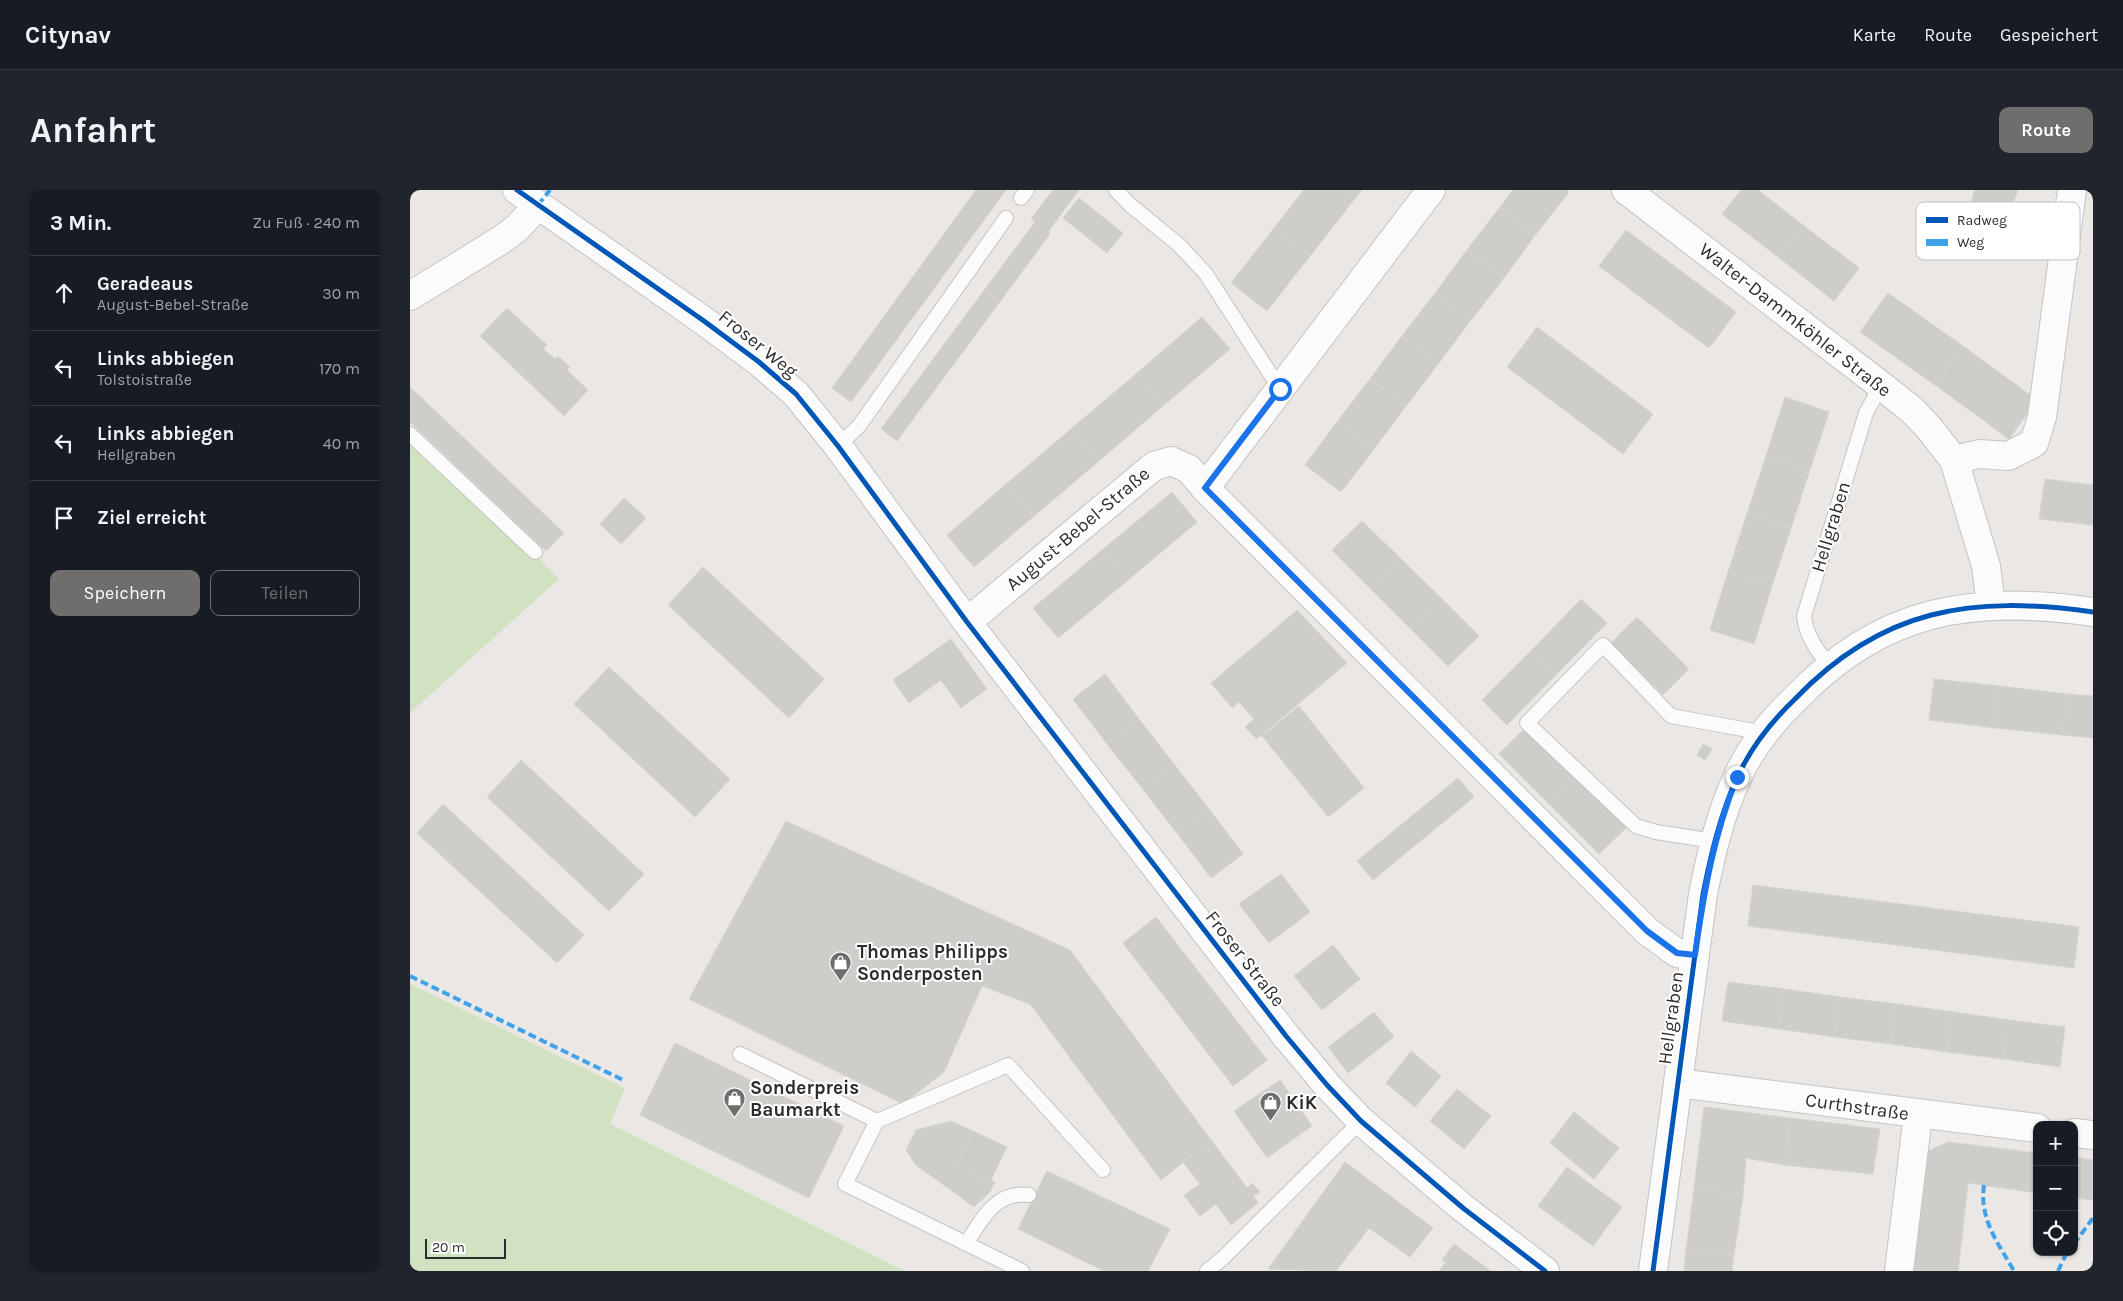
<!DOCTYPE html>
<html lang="de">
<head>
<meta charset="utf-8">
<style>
  :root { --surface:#171b24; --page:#20242c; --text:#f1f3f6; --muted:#9ea1a6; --line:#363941; --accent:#6f6e6d }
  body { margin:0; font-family:Karla,sans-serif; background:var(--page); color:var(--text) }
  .controls { position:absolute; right:15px; bottom:15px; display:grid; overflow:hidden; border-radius:10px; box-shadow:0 1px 4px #0004 }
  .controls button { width:45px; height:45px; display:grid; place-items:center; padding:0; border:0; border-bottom:1px solid var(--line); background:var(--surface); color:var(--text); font:25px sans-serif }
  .scale { position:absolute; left:15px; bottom:12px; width:81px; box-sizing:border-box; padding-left:5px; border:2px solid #2d2d2d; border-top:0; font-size:14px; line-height:18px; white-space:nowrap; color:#2d2d2d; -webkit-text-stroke:4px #fff; paint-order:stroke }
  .stop { position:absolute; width:15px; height:15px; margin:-11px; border:4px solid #1a73e8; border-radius:50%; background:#fff }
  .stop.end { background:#1a73e8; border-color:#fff; box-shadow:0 1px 5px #0008 }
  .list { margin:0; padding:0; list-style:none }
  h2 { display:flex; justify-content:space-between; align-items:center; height:65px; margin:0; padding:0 20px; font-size:21px }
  h2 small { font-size:16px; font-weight:400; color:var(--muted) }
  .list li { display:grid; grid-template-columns:32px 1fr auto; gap:15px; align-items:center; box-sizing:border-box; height:75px; padding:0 20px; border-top:1px solid var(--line) }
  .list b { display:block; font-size:19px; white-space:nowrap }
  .list p { margin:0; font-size:16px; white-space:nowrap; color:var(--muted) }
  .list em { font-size:16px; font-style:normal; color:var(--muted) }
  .actions { display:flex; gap:10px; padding:15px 20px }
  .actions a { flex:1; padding:11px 0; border:1px solid var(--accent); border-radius:10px; text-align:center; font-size:18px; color:var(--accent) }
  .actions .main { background:var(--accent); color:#fff }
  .icon { flex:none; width:28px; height:28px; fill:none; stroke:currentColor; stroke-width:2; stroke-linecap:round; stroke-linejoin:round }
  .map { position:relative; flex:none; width:1683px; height:1081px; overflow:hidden; border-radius:10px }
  header { display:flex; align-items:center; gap:30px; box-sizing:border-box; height:70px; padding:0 25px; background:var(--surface); border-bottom:1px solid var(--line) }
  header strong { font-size:24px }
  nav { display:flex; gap:28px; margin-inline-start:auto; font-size:18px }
  .intro { display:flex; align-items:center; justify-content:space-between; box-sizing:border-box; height:120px; padding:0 30px }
  h1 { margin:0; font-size:35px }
  .button { padding:12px 22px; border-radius:10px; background:var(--accent); color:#fff; font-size:18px; font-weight:700 }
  main { display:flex; gap:30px; padding:0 30px }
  aside { flex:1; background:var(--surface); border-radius:10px; box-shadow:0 1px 4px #0004 }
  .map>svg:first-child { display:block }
</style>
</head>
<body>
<header>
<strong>Citynav</strong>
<nav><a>Karte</a><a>Route</a><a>Gespeichert</a></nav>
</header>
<div class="intro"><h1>Anfahrt</h1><a class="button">Route</a></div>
<main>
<aside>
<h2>3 Min.<small>Zu Fuß · 240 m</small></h2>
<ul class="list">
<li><svg class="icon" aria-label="ahead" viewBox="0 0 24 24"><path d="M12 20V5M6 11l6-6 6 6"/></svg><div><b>Geradeaus</b><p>August-Bebel-Straße</p></div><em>30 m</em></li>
<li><svg class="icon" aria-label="left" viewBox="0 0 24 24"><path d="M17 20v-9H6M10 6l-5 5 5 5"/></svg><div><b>Links abbiegen</b><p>Tolstoistraße</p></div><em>170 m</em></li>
<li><svg class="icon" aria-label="left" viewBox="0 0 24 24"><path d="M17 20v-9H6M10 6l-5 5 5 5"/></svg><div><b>Links abbiegen</b><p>Hellgraben</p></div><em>40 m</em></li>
<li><svg class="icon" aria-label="arrive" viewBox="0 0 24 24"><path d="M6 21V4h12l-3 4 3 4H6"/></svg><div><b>Ziel erreicht</b></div></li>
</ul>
<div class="actions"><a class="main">Speichern</a><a>Teilen</a></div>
</aside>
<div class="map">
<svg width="1683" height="1081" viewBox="0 0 1683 1081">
  <rect width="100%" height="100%" fill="#eae7e4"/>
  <g fill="#d1e2c1">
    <polygon points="0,239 149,389 0,523"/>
    <polygon points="0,794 215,898 200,934 494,1081 0,1081"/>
  </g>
  <g fill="#cfcdca" stroke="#d5d3d0">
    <polygon points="566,0 596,0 441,212 422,198"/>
    <polygon points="643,0 669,0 638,42 640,44 487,251 471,239 625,32 621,29"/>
    <polygon points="894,0 929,0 943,11 900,66 864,38"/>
    <polygon points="929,0 952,0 943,11"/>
    <polygon points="1103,0 1157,0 1159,2 1126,44 1090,17"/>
    <polygon points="1331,0 1348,0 1393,35 1368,67 1312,24"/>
    <polygon points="1565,0 1608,0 1594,37 1557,24"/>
    <polygon points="669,8 713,43 697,63 653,28"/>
    <polygon points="1090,17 1126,44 1094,88 1057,60"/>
    <polygon points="1393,35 1449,78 1424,111 1368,67"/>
    <polygon points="864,38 900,66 857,121 821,93"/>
    <polygon points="1216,40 1326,122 1299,158 1189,76"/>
    <polygon points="1057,60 1094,88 1061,130 1025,103"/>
    <polygon points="1025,103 1061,130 1029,173 992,146"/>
    <polygon points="1478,103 1553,156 1525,195 1450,142"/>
    <polygon points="97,118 137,155 109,183 70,146"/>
    <polygon points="792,127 820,159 754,215 727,183"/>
    <polygon points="1127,137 1243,224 1213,264 1097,177"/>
    <polygon points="992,146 1029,173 996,216 960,189"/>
    <polygon points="1553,156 1627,210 1599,249 1525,195"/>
    <polygon points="133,159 145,169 148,166 160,177 157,180 178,200 154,226 109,183"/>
    <polygon points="727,183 754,215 689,271 661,239"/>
    <polygon points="960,189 996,216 964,259 927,232"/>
    <polygon points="0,197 154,343 136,361 0,232"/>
    <polygon points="1375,207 1419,222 1400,280 1356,266"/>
    <polygon points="927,232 964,259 931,302 895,275"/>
    <polygon points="661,239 689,271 623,327 595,295"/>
    <polygon points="1356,266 1400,280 1381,338 1337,324"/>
    <polygon points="1635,289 1683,295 1683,335 1629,329"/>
    <polygon points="595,295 623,327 564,377 537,345"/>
    <polygon points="762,302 787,332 718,390 692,360"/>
    <polygon points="214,308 236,328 211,354 190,334"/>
    <polygon points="1337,324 1381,338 1362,396 1318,382"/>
    <polygon points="952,331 991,369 961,399 922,360"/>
    <polygon points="692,360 718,390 648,448 623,418"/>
    <polygon points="991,369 1030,407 1000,438 961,399"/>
    <polygon points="293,377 414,489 379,528 258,415"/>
    <polygon points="1318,382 1362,396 1344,454 1300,440"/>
    <polygon points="1030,407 1069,446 1038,476 1000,438"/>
    <polygon points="1171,409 1197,433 1147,484 1122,460"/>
    <polygon points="887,420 937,473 847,549 835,537 844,529 829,512 822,518 801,493"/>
    <polygon points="1227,427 1279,479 1253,505 1201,453"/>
    <polygon points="541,449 577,499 551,518 531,490 499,513 483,490"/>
    <polygon points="1122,460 1147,484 1097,535 1072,510"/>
    <polygon points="199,477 320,589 285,627 164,514"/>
    <polygon points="695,484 729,529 697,554 663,509"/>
    <polygon points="1524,489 1590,496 1586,538 1519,530"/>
    <polygon points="1590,496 1657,504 1652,545 1586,538"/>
    <polygon points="1657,504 1683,506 1683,548 1652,545"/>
    <polygon points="889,516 954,598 918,627 852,546"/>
    <polygon points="729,529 764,574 732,598 697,554"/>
    <polygon points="1116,537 1166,587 1139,614 1089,564"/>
    <polygon points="1293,554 1302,559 1295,570 1287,565"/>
    <polygon points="111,570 234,684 199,721 77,607"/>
    <polygon points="764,574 799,619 767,643 732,598"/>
    <polygon points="1166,587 1217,637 1189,664 1139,614"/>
    <polygon points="1048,588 1064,607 963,690 947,671"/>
    <polygon points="33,614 174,745 147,773 7,643"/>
    <polygon points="799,619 833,664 801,688 767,643"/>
    <polygon points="376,631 660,760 801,950 751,990 620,814 572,796 534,882 493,914 279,809"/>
    <polygon points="871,684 900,722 859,753 829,714"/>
    <polygon points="1343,695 1669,737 1664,778 1338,736"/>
    <polygon points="746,727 857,870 823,896 713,753"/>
    <polygon points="923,755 950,789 912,820 884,786"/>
    <polygon points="1318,792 1374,799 1369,839 1312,831"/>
    <polygon points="1374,799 1430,807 1425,847 1369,839"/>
    <polygon points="1430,807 1486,814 1481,854 1425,847"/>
    <polygon points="1486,814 1543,822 1537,862 1481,854"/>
    <polygon points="964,822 984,847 938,883 918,857"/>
    <polygon points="1543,822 1599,830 1594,869 1537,862"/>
    <polygon points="1599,830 1655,837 1650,877 1594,869"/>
    <polygon points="265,853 434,936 399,1008 230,925"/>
    <polygon points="1001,861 1031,886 1005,917 976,893"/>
    <polygon points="870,890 902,936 857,968 824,921"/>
    <polygon points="1047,899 1081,926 1054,959 1020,931"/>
    <polygon points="1294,917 1380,928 1374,975 1336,968 1333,1005 1284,999"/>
    <polygon points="1164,922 1209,958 1184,989 1140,953"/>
    <polygon points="1380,928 1470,939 1463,984 1374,975"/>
    <polygon points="541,931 563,941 546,974 580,992 581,990 585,992 579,1003 564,1017 506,975 496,960 506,940"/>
    <polygon points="563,941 597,957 580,992 546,974"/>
    <polygon points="801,950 837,998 842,993 850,1002 843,1006 848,1013 821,1035 806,1014 790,1026 774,1005 790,994 773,972"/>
    <polygon points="1538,952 1627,963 1627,1003 1558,993 1548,1081 1502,1081 1516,962"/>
    <polygon points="1664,967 1683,970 1683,1010 1664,1008"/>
    <polygon points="935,972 1023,1038 1000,1067 959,1038 926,1081 858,1079"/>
    <polygon points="1157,977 1212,1017 1183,1056 1128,1016"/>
    <polygon points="637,981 760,1039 738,1081 694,1081 608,1039"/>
    <polygon points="1284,999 1333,1005 1324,1065 1276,1062"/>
    <polygon points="1044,1054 1081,1081 1029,1081 1036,1072 1032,1070"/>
    <polygon points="1276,1062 1324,1065 1322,1081 1274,1081"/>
  </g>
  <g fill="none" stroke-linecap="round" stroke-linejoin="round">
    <defs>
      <g id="lane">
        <polyline points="706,0 719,14 769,55 796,84 870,199"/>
        <polyline points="611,8 617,0"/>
        <polyline points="0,244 125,362"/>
        <polyline points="428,256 449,236 596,28"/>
        <path d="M1419 476C1407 460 1396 446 1394 426L1456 223 1464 208 1473 197"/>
        <polyline points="1304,651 1246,642 1226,636 1117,533 1193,455 1261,526 1355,543"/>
        <polyline points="330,864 467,931"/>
        <path d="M556 1054C572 1029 585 1001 619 1005"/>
        <polyline points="612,1081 435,994 467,931 598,875 693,980"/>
        <polyline points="797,1081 813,1068 951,931"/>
      </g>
      <g id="street">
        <polyline points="107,0 294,131 349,172 386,204 428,256 557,432 876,846 917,895 951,931 1053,1018 1135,1081"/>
        <polyline points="1216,0 1473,197 1502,220 1519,238 1544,270 1576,376 1581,416"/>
        <polyline points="0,106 91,50 107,38 128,15"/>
        <polyline points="1544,270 1569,264 1598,266 1624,253 1632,227 1662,0"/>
        <polyline points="795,298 1237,741 1267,763 1285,765"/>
        <polyline points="557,432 744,276 761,271 779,279 795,298 1021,0"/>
        <polyline points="1268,893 1627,938"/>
        <polyline points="1664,943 1683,945"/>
        <path d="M1243 1081 1293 704C1301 664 1310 625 1327 588 1340 559 1362 531 1385 509 1472 418 1562 405 1683 422"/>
        <polyline points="1489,1081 1508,925"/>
      </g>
    </defs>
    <use href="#lane" stroke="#c4c4c3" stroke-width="16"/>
    <use href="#street" stroke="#c4c4c3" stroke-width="30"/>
    <use href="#lane" stroke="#fcfbfb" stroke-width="14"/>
    <use href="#street" stroke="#fcfbfb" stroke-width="28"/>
    <g stroke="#3ea3eb" stroke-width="4" stroke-dasharray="8 4" stroke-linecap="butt">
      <polyline points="128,15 140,0"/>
      <polyline points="0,786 215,891"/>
      <path d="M1574 995C1569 1029 1588 1053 1604 1081"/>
      <polyline points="1664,1054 1683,1028"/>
      <polyline points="1648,1081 1657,1062"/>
    </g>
    <defs>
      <g id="cycleway">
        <polyline points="107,0 294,131 349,172 386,204 428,256 557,432 876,846 917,895 951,931 1053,1018 1135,1081"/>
        <path d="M1243 1081 1293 704C1301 664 1310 625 1327 588 1340 559 1362 531 1385 509 1472 418 1562 405 1683 422"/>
      </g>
    </defs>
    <use href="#cycleway" stroke="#fff" stroke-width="8"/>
    <use href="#cycleway" stroke="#0057b8" stroke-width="5"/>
  </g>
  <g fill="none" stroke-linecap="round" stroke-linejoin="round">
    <path stroke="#1a73e8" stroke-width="6" d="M870 199 795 298 1237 741 1267 763 1285 765C1294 701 1303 648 1327 587"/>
  </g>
  <defs>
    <symbol id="shop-pin" viewBox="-11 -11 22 30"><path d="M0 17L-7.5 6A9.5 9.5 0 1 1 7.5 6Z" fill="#6f6e6d" stroke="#fff"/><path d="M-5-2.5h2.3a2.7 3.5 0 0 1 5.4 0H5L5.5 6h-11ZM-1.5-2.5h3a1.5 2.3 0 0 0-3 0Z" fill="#fff"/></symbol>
  </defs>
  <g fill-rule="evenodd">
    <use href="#shop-pin" x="418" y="760" width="25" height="34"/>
    <use href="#shop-pin" x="312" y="896" width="25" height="34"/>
    <use href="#shop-pin" x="848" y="900" width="25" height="34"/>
  </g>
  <g text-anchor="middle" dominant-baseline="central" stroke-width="4" stroke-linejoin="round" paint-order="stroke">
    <g font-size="19" fill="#2d2d2d" stroke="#fff">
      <text transform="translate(1385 130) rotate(38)">Walter-Dammköhler Straße</text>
      <text transform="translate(348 154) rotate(39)">Froser Weg</text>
      <text transform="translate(1421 337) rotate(-73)">Hellgraben</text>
      <text transform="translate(668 339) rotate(-40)">August-Bebel-Straße</text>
      <text transform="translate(835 769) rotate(52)">Froser Straße</text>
      <text transform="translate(1261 828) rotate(-82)">Hellgraben</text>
      <text transform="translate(1447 917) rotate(8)">Curthstraße</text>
    </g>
    <g font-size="19" font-weight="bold" fill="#2d2d2d" stroke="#fff" text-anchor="start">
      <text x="447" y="762">Thomas Philipps<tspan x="447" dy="22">Sonderposten</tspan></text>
      <text x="340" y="898">Sonderpreis<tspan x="340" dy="22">Baumarkt</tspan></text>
      <text x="876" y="913">KiK</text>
    </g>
  </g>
  <rect x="1506" y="12" width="164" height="58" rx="8" fill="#fff" stroke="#c0c0c0" stroke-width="1"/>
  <rect x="1516" y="27" width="22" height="6" fill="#0057b8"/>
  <rect x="1516" y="49" width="22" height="7" fill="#3ea3eb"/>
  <g font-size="14" fill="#2d2d2d">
    <text x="1547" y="35">Radweg</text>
    <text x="1547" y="57">Weg</text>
  </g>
</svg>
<div class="controls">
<button>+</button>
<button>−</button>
<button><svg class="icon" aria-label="locate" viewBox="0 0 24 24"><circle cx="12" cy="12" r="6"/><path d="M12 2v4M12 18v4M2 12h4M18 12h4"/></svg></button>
</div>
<div class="scale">20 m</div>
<div class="stop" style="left:870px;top:199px"></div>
<div class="stop end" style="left:1327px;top:587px"></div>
</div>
</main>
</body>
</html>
